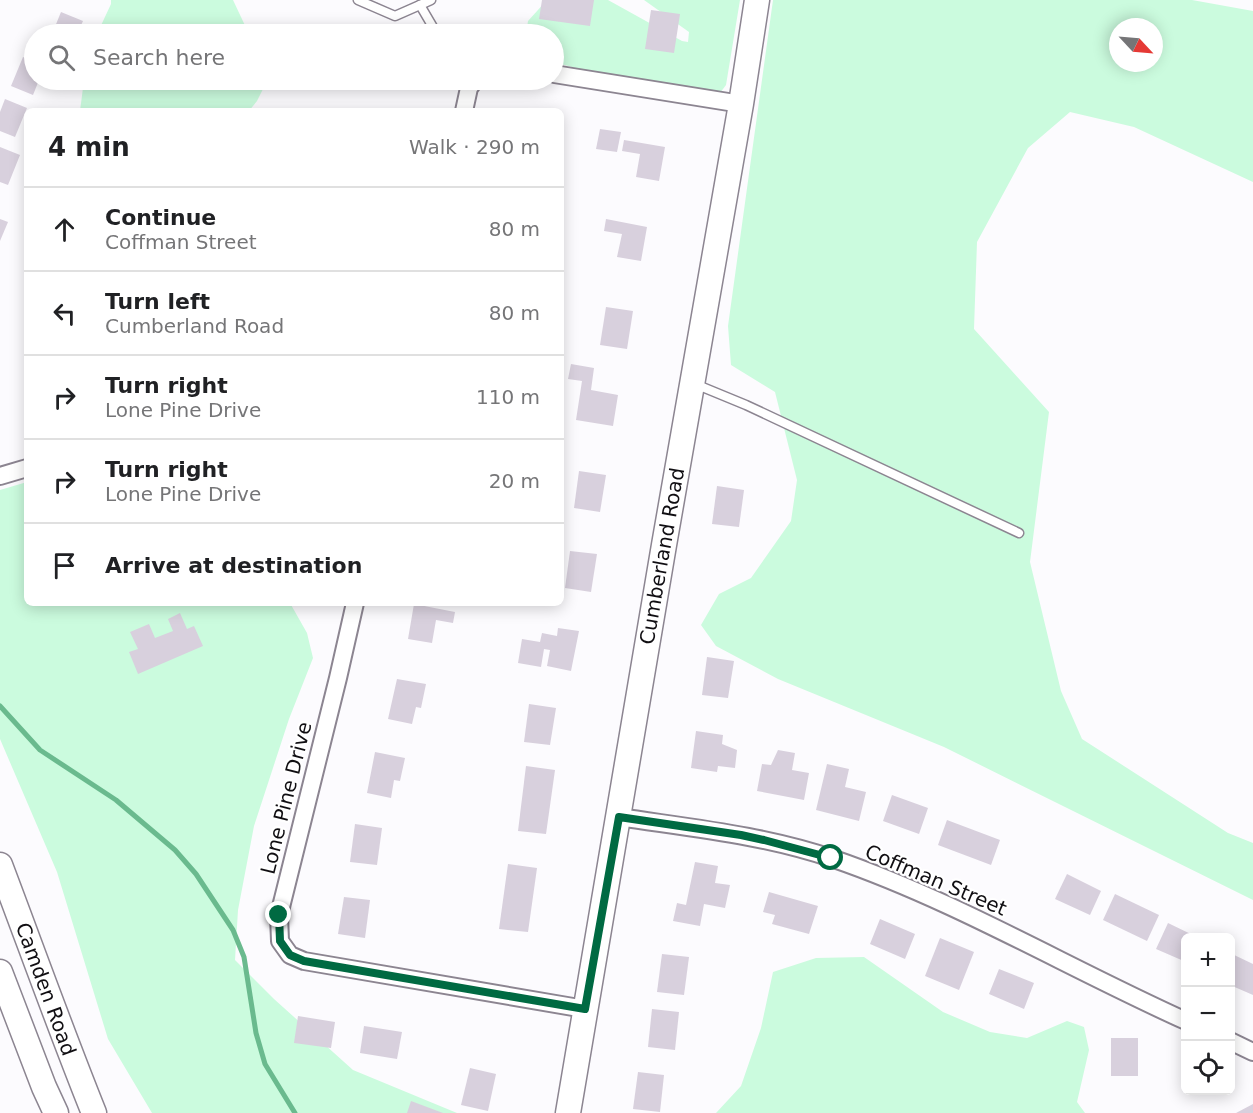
<!DOCTYPE html>
<html lang="en">
<head>
<meta charset="utf-8">
<style>
  :root { --surface:#fff; --page:#f6f6f6; --text:#202124; --muted:#757577; --line:#e0e0e0 }
  body { margin:0; font-family:"DejaVu Sans",sans-serif; background:var(--page); color:var(--text) }
  .controls { position:absolute; right:18px; bottom:18px; display:grid; overflow:hidden; border-radius:9px; box-shadow:0 3px 15px #0003 }
  .controls button { width:54px; height:54px; display:grid; place-items:center; padding:0; border:0; border-bottom:2px solid var(--line); background:var(--surface); color:var(--text); font:30px sans-serif }
  .compass { position:absolute; left:1109px; top:18px; width:54px; height:54px; border-radius:50%; background:var(--surface); box-shadow:0 3px 15px #0003; rotate:116deg }
  .stop { position:absolute; width:18px; height:18px; margin:-14px; border:4px solid #006a42; border-radius:50%; background:#fff }
  .stop.end { background:#006a42; border-color:#fff; box-shadow:0 2px 6px #0008 }
  .list { margin:0; padding:0; list-style:none }
  h2 { display:flex; justify-content:space-between; align-items:center; height:78px; margin:0; padding:0 24px; font-size:26px }
  h2 small { font-size:20px; font-weight:400; color:var(--muted) }
  .list li { display:grid; grid-template-columns:39px 1fr auto; gap:18px; align-items:center; box-sizing:border-box; height:84px; padding:0 24px; border-top:2px solid var(--line) }
  .list b { display:block; font-size:22px; white-space:nowrap }
  .list p { margin:0; font-size:20px; white-space:nowrap; color:var(--muted) }
  .list em { font-size:20px; font-style:normal; color:var(--muted) }
  .icon { flex:none; width:33px; height:33px; fill:none; stroke:currentColor; stroke-width:2; stroke-linecap:round; stroke-linejoin:round }
  .map { position:relative; flex:none; width:1253px; height:1113px; overflow:hidden }
  .search { position:absolute; background:var(--surface); box-shadow:0 3px 15px #0003; left:24px; top:24px; width:540px; height:66px; display:flex; align-items:center; gap:15px; box-sizing:border-box; padding:0 21px; border-radius:33px; color:var(--muted); font-size:22px }
  .panel { position:absolute; background:var(--surface); box-shadow:0 3px 15px #0003; left:24px; top:108px; width:540px; height:498px; border-radius:9px }
  .map>svg:first-child { display:block }
</style>
</head>
<body>
<div class="map">
<svg width="1253" height="1113" viewBox="0 0 1253 1113">
  <rect width="100%" height="100%" fill="#fcfbfe"/>
  <g fill="#cbfbde" fill-rule="evenodd">
    <polygon points="111,0 233,0 249,34 97,34 111,4"/>
    <polygon points="547,0 608,0 682,41 688,42 689,32 644,0 740,0 726,85 720,93 597,74 554,62 554,34 526,34 528,21"/>
    <path d="M773 0H1192L1253 11V182L1134 127 1070 112 1028 148 977 242 974 329 1049 412 1030 562 1061 691 1082 739 1228 833 1253 843V900L944 747 778 679 716 646 701 625 719 594 751 578 791 521 797 480 775 392 731 365 728 326ZM1118 27H1154V63H1118Z"/>
    <polygon points="84,80 265,80 266,83 257,101 249,111 80,111"/>
    <polygon points="27,482 27,603 290,603 307,633 313,658 289,719 254,826 238,910 235,960 274,999 353,1070 457,1113 152,1113 108,1039 57,872 0,739 0,490"/>
    <polygon points="864,957 943,1012 990,1032 1027,1038 1067,1021 1084,1027 1089,1050 1077,1102 1085,1113 716,1113 741,1086 761,1028 773,972 816,958"/>
  </g>
  <g fill="none" stroke-linecap="round" stroke-linejoin="round">
    <polyline stroke="#6aba8e" stroke-width="5" points="0,706 40,750 116,800 175,850 196,874 233,930 244,957 256,1033 265,1064 295,1113"/>
  </g>
  <g fill="#d8d0dd">
    <polygon points="542,0 594,0 590,26 539,19"/>
    <polygon points="651,10 680,14 674,53 645,49"/>
    <polygon points="61,12 83,21 77,34 52,34"/>
    <polygon points="23,57 34,61 34,80 39,80 33,95 11,86"/>
    <polygon points="5,99 27,108 15,137 0,131 0,112"/>
    <polygon points="600,129 621,132 617,152 596,149"/>
    <polygon points="624,140 665,147 659,181 636,177 640,154 622,151"/>
    <polygon points="0,147 20,155 8,185 0,182"/>
    <polygon points="0,219 8,222 0,241"/>
    <polygon points="606,219 647,227 641,261 617,257 622,234 604,231"/>
    <polygon points="606,307 633,311 627,349 600,345"/>
    <polygon points="571,364 594,368 591,390 618,395 613,426 576,420 582,381 568,379"/>
    <polygon points="579,471 606,475 600,512 574,508"/>
    <polygon points="717,486 744,490 739,527 712,524"/>
    <polygon points="570,551 597,554 591,592 565,588"/>
    <polygon points="414,604 455,612 453,623 436,620 432,643 408,639"/>
    <polygon points="180,613 187,629 194,626 203,646 138,674 129,652 138,649 130,632 149,624 155,638 173,631 168,619"/>
    <polygon points="558,628 579,631 571,671 547,666 550,650 544,649 541,667 518,663 522,639 540,642 542,633 557,636"/>
    <polygon points="707,657 734,661 728,698 702,695"/>
    <polygon points="397,679 426,684 421,708 416,707 412,724 388,719"/>
    <polygon points="529,704 556,708 550,745 524,742"/>
    <polygon points="696,731 723,735 722,744 737,750 735,768 718,766 717,772 691,768"/>
    <polygon points="778,750 795,753 792,770 809,773 804,800 757,791 762,764 771,765"/>
    <polygon points="375,752 405,758 400,781 394,780 391,798 367,793"/>
    <polygon points="827,764 849,769 845,787 866,792 859,821 816,810"/>
    <polygon points="526,766 555,770 546,834 518,831"/>
    <polygon points="892,795 928,808 919,834 883,821"/>
    <polygon points="947,820 1000,840 991,865 938,845"/>
    <polygon points="355,824 382,828 377,865 350,862"/>
    <polygon points="695,862 718,866 715,883 730,885 725,908 704,904 700,926 673,921 677,903 686,905"/>
    <polygon points="508,864 537,868 528,932 499,929"/>
    <polygon points="1067,874 1101,891 1090,915 1055,899"/>
    <polygon points="769,892 818,906 809,934 772,924 775,915 763,912"/>
    <polygon points="1115,894 1159,915 1147,941 1103,920"/>
    <polygon points="344,897 370,900 365,938 338,934"/>
    <polygon points="880,919 915,934 905,959 870,944"/>
    <polygon points="1168,923 1199,938 1186,938 1186,962 1156,949"/>
    <polygon points="940,938 974,952 959,990 925,976"/>
    <polygon points="1230,953 1253,964 1253,995 1230,985"/>
    <polygon points="662,954 689,957 684,995 657,992"/>
    <polygon points="999,969 1034,983 1024,1009 989,994"/>
    <polygon points="652,1009 679,1012 675,1050 648,1047"/>
    <polygon points="298,1016 335,1022 331,1048 294,1043"/>
    <polygon points="364,1026 402,1032 397,1059 360,1053"/>
    <rect x="1111" y="1038" width="27" height="38"/>
    <polygon points="470,1068 496,1074 488,1111 461,1105"/>
    <polygon points="638,1072 664,1075 660,1112 633,1109"/>
    <polygon points="411,1101 443,1113 407,1113"/>
    <polygon points="1253,1104 1253,1113 1236,1113"/>
  </g>
  <g fill="none" stroke-linecap="round" stroke-linejoin="round">
    <defs>
      <g id="lane">
        <polyline points="358,0 395,16 420,5"/>
        <polyline points="431,0 420,5 437,34"/>
        <polyline points="695,384 746,405 1019,533"/>
      </g>
      <g id="street">
        <polyline points="554,74 741,104"/>
        <polyline points="464,111 469,88 475,80"/>
        <polyline points="0,476 27,468"/>
        <polyline points="355,603 338,678 279,915 280,941 290,955 304,961 585,1009"/>
        <path d="M619 817C691 828 764 835 834 859 956 901 1068 968 1186 1021"/>
        <polyline points="1230,1041 1253,1052"/>
      </g>
      <g id="secondary">
        <path d="M0 865C31 947 61 1031 94 1113"/>
        <polyline points="0,972 44,1087 56,1113"/>
        <polyline points="568,1113 664,545 741,104 757,0"/>
      </g>
    </defs>
    <use href="#lane" stroke="#8c8591" stroke-width="11"/>
    <use href="#street" stroke="#8c8591" stroke-width="20"/>
    <use href="#secondary" stroke="#8c8591" stroke-width="27"/>
    <use href="#lane" stroke="#fff" stroke-width="8"/>
    <use href="#street" stroke="#fff" stroke-width="16"/>
    <use href="#secondary" stroke="#fff" stroke-width="24"/>
  </g>
  <g fill="none" stroke-linecap="round" stroke-linejoin="round">
    <polyline stroke="#006a42" stroke-width="8" points="279,915 280,941 290,955 304,961 585,1009 619,817 741,835 764,840 831,858"/>
  </g>
  <g text-anchor="middle" dominant-baseline="central" stroke-width="4.5" stroke-linejoin="round" paint-order="stroke">
    <g font-size="20" fill="#100e12" stroke="#fff">
      <text transform="translate(662 556) rotate(-80)">Cumberland Road</text>
      <text transform="translate(286 798) rotate(-76)">Lone Pine Drive</text>
      <text transform="translate(936 880) rotate(23)">Coffman Street</text>
      <text transform="translate(46 989) rotate(70)">Camden Road</text>
    </g>
  </g>
</svg>
<div class="controls">
<button>+</button>
<button>−</button>
<button><svg class="icon" aria-label="locate" viewBox="0 0 24 24"><circle cx="12" cy="12" r="6"/><path d="M12 2v4M12 18v4M2 12h4M18 12h4"/></svg></button>
</div>
<svg class="compass" viewBox="-18 -18 36 36"><path d="M0-13l5 13h-10z" fill="#e53935"/><path d="M0 13l5-13h-10z" fill="#757577"/></svg>
<div class="stop" style="left:831px;top:858px"></div>
<div class="stop end" style="left:279px;top:915px"></div>
<div class="search"><svg class="icon" aria-label="search" viewBox="0 0 24 24"><circle cx="10" cy="10" r="6"/><path d="M15 15l6 6"/></svg>Search here</div>
<section class="panel">
<h2>4 min<small>Walk · 290 m</small></h2>
<ul class="list">
<li><svg class="icon" aria-label="ahead" viewBox="0 0 24 24"><path d="M12 20V5M6 11l6-6 6 6"/></svg><div><b>Continue</b><p>Coffman Street</p></div><em>80 m</em></li>
<li><svg class="icon" aria-label="left" viewBox="0 0 24 24"><path d="M17 20v-9H6M10 6l-5 5 5 5"/></svg><div><b>Turn left</b><p>Cumberland Road</p></div><em>80 m</em></li>
<li><svg class="icon" aria-label="right" viewBox="0 0 24 24"><path d="M7 20v-9h11M14 6l5 5-5 5"/></svg><div><b>Turn right</b><p>Lone Pine Drive</p></div><em>110 m</em></li>
<li><svg class="icon" aria-label="right" viewBox="0 0 24 24"><path d="M7 20v-9h11M14 6l5 5-5 5"/></svg><div><b>Turn right</b><p>Lone Pine Drive</p></div><em>20 m</em></li>
<li><svg class="icon" aria-label="arrive" viewBox="0 0 24 24"><path d="M6 21V4h12l-3 4 3 4H6"/></svg><div><b>Arrive at destination</b></div></li>
</ul>
</section>
</div>
</body>
</html>
